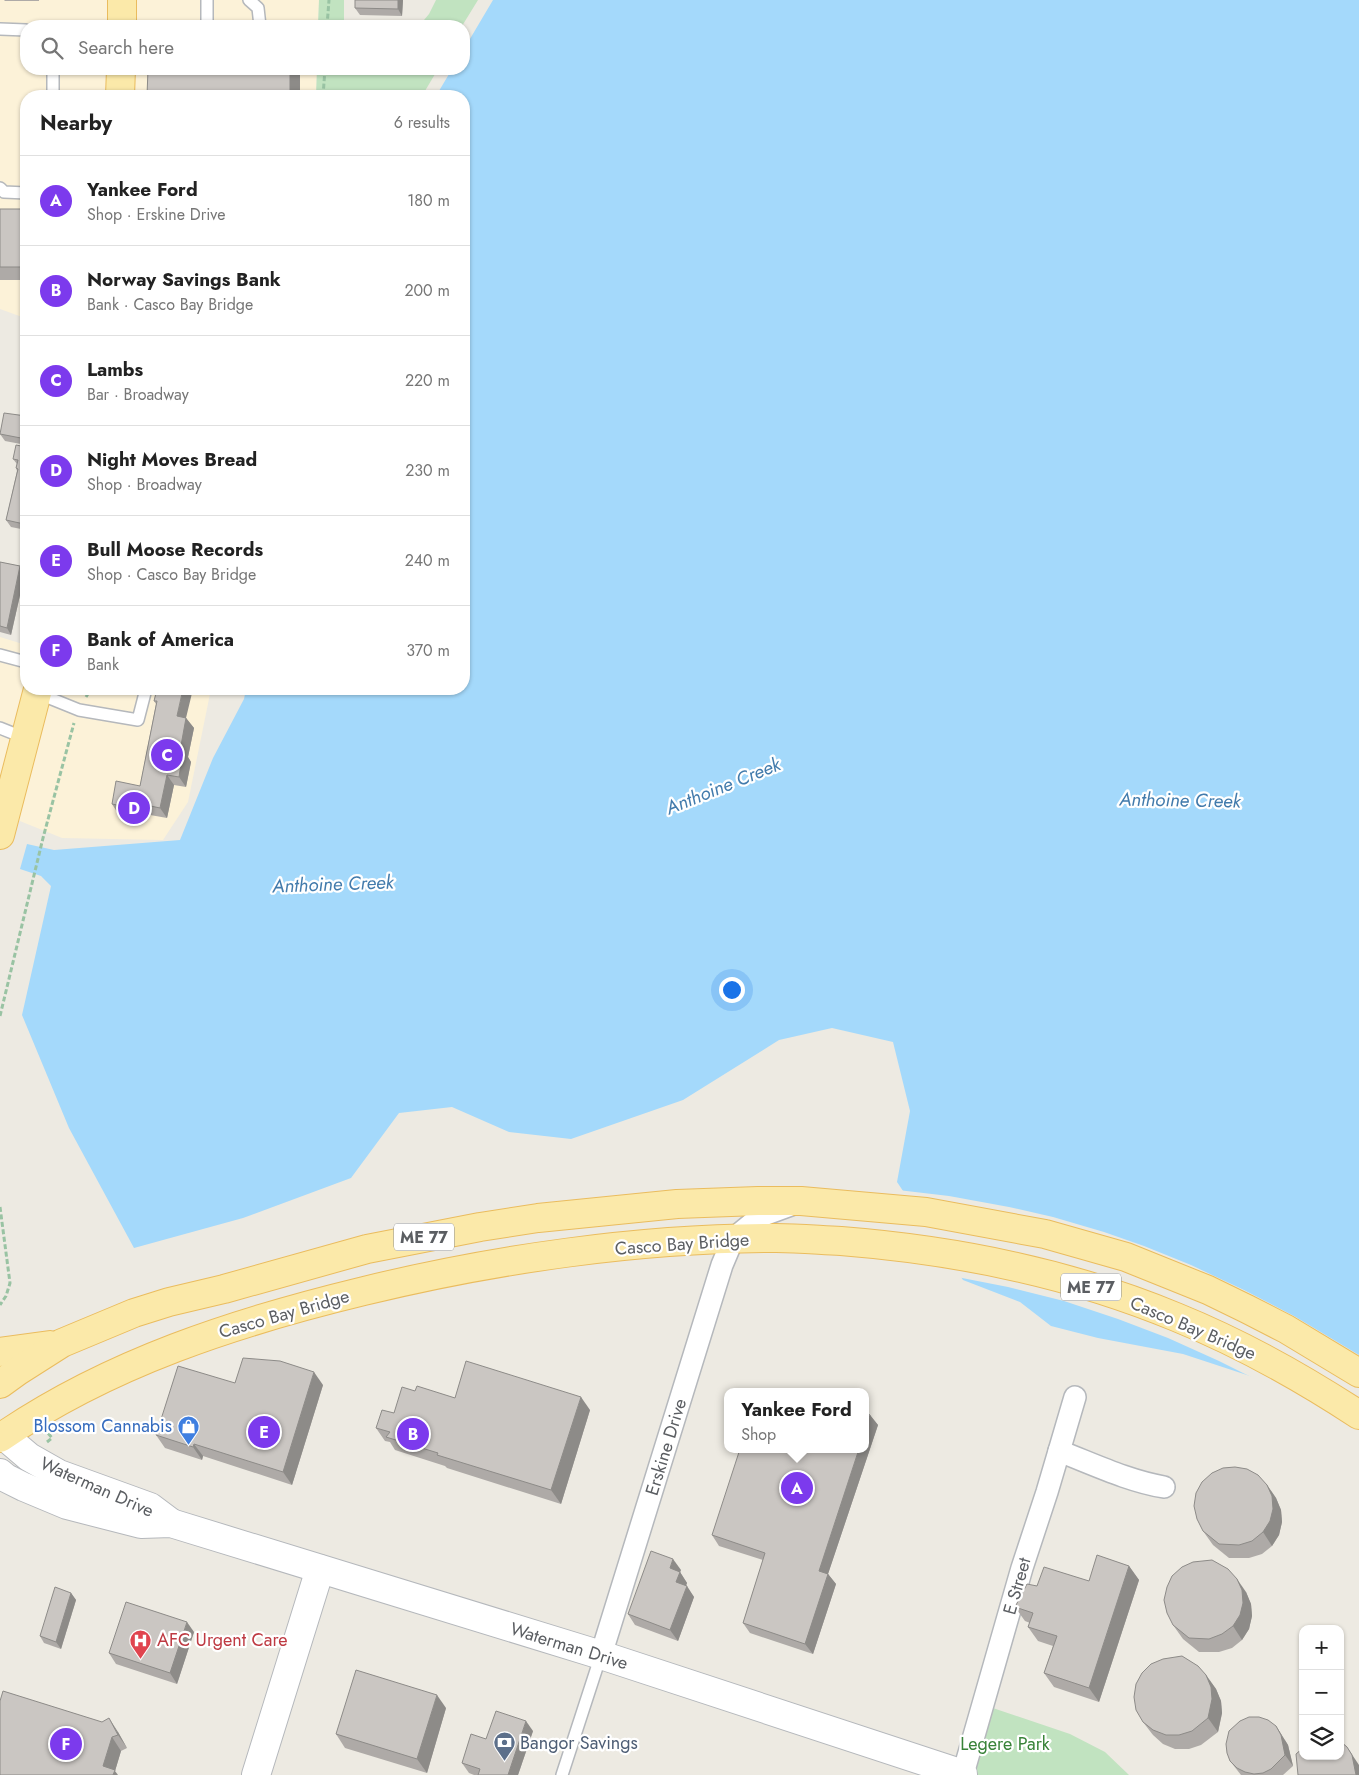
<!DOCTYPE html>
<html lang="en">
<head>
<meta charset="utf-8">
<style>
  :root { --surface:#fff; --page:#f6f6f6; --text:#222; --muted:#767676; --line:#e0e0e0; --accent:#7c3aed }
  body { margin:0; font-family:Jost,sans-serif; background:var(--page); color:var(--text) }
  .controls { position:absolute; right:15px; bottom:15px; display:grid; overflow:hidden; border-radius:10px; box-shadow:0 1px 4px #0004 }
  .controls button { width:45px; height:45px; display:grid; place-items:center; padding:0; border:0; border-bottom:1px solid var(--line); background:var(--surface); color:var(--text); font:25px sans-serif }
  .you { position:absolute; left:731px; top:989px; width:18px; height:18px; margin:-12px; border:4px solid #fff; border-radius:50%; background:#1a73e8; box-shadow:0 0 0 8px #1a73e833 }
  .badge { display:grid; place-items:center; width:32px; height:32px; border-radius:50%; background:var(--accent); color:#fff; font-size:16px; font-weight:700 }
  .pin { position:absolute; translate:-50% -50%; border:2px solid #fff; box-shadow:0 1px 5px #0006 }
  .popup { position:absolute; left:724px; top:1388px; width:145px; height:65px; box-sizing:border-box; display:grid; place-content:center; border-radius:10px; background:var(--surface); filter:drop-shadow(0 1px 4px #0005); font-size:16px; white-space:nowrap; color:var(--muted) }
  .popup b { font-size:19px; color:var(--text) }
  .popup::after { content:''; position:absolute; left:50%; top:100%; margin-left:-10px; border:10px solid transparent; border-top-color:var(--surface) }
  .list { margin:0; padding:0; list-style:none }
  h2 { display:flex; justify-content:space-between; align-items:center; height:65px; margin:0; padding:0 20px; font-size:21px }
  h2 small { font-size:16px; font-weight:400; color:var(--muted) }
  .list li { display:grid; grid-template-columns:32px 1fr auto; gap:15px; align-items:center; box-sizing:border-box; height:90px; padding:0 20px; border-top:1px solid var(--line) }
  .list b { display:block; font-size:19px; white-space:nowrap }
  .list p { margin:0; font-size:16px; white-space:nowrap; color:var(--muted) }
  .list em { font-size:16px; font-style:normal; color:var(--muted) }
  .icon { flex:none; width:28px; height:28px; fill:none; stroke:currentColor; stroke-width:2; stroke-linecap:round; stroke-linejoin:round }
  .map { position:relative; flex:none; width:1359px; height:1775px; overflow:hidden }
  .search { position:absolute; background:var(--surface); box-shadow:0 1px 4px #0004; left:20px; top:20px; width:450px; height:55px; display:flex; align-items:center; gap:12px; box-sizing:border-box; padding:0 18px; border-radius:20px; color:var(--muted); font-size:19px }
  .panel { position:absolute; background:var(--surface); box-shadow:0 1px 4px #0004; left:20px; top:90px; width:450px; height:605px; border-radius:20px }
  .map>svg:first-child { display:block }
</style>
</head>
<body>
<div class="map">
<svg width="1359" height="1775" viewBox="0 0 1359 1775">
  <rect width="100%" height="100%" fill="#edeae2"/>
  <g fill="#fcf2d8">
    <polygon points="0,0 319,0 318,26 26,26 26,69 317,69 316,96 26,96 26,317 22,317 0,309"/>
    <polygon points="0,637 26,645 26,689 211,689 188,802 163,840 62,838 0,813"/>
  </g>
  <g fill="#c1e3c0">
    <polygon points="319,0 344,0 344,26 318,26"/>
    <polygon points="436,0 478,0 462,26 419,26 429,14"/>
    <polygon points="317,69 438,69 422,96 316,96"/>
    <polygon points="984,1705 1070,1734 1105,1752 1129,1775 963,1775"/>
  </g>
  <polygon fill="#a4d9fb" points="493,0 1359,0 1359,1412 1183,1354 1098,1338 1051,1326 1020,1302 963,1280 897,1182 910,1111 893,1042 832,1028 779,1040 683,1100 571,1139 509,1132 452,1107 399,1113 351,1178 243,1218 134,1248 69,1128 22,1015 51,886 41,876 20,869 27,844 54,850 180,840 213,758 244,699 246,689 464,689 464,96 436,96 452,69 464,69 464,49"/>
  <polygon fill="#edeae2" points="898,1190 949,1196 1009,1207 1053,1217 1104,1232 1144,1246 1191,1265 1244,1290 1294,1316 1359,1355 1359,1414 1259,1381 1219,1361 1168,1338 1118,1319 1064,1301 1008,1287 957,1277"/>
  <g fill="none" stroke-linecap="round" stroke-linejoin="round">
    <defs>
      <g id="service">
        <polyline points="249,0 258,8 260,26"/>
        <polyline points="207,26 207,0"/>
        <polyline points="0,29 26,30"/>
        <polyline points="53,96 53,69"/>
        <polyline points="0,188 4,192 26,193"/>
        <polyline points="0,655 26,662"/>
        <polyline points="37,693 79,710 138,720 146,689"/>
        <polyline points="0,728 25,738"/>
        <polyline points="562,1775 601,1655"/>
      </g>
      <g id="minor">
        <path d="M1059 1451C1093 1464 1128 1481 1164 1487"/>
        <polyline points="601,1655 722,1265 733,1239 761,1216 791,1205"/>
        <polyline points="965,1775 963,1774 1022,1568 1047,1492 1075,1397"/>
      </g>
      <g id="tertiary">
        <polyline points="3,1435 29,1457 59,1474 150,1507 170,1522"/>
        <polyline points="0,1473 6,1478 24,1487 67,1505 141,1524 171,1523 601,1655 963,1774 963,1775"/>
        <polyline points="256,1775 320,1569"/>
      </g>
      <g id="primary">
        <polyline points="122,26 122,0"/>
        <polyline points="120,96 121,69"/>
        <polyline points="0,835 38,689"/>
        <polyline points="0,1352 50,1345"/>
        <polyline points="0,1384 18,1371 62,1343 134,1313 169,1302 224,1289 367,1249 480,1227 538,1218 677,1204 758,1201 801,1201 926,1212 1045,1234 1126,1257 1208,1290 1247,1309 1286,1329 1359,1373"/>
        <path d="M0 1438C109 1363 236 1322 364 1291 495 1259 641 1238 776 1238 798 1238 819 1240 841 1241 955 1250 1070 1273 1176 1317 1240 1343 1301 1377 1359 1415"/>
      </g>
    </defs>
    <use href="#service" stroke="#b5b8bc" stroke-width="14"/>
    <use href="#minor" stroke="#b5b8bc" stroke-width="24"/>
    <use href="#tertiary" stroke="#b5b8bc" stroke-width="30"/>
    <use href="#primary" stroke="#eabc5e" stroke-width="30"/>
    <g stroke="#99c3a3" stroke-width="3" stroke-dasharray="5 2.5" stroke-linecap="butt">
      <polyline points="327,26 329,0"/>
      <polyline points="323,96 325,69"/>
      <polyline points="86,697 91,689"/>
      <polyline points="0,1016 43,838 74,723"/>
      <polyline points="0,1207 10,1283 6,1296 0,1305"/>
      <polyline points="47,1442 52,1438 48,1433"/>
    </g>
    <use href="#service" stroke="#fff" stroke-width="11"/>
    <use href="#minor" stroke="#fff" stroke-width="21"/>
    <use href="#tertiary" stroke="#fff" stroke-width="28"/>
    <use href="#primary" stroke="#fbe9a9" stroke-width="28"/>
  </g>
  <g fill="#aeaaa7">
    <polygon points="4,0 39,0 39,1 5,1"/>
    <polygon points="403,0 402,16 360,15 355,8"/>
    <polygon points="0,209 26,217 26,280 0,280"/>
    <polygon points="26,416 26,445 5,441 0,434"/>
    <polygon points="26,447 26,530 11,527 6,520 17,471 16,468 17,464 13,459"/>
    <polygon points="0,562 20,566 25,573 11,635 0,632"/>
    <polygon points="157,689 186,718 194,728 188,757 191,762 186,787 174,785 167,818 139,813 138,819 119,815 112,804 140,786 156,704 154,701"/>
    <polygon points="235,1383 323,1385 292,1485 203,1456 202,1460 165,1448 156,1435"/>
    <polygon points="415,1391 455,1398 590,1410 561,1504 447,1468 445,1466 395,1450 390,1442 385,1441 376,1428 394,1413"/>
    <polygon points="870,1415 878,1425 828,1574 836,1584 813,1654 750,1633 743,1623 763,1560 719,1546 712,1535"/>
    <polygon points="1267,1485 1276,1498 1281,1510 1282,1522 1279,1535 1272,1546 1262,1554 1249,1558 1229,1558 1213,1545 1203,1531"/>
    <polygon points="1129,1566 1139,1580 1099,1702 1054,1687 1044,1673 1053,1646 1038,1641 1028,1627 1030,1623 1025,1621 1015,1607 1037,1586 1089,1581"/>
    <polygon points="681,1570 680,1572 687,1583 686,1586 694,1597 678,1641 635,1625 628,1614"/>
    <polygon points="1246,1592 1251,1604 1252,1616 1249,1629 1242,1640 1232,1648 1219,1652 1199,1652 1183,1639 1173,1625"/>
    <polygon points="71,1593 76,1600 61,1649 44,1643 40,1636"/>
    <polygon points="194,1632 177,1684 116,1664 109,1653"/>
    <polygon points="1206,1675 1216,1689 1221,1701 1222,1713 1218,1732 1201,1745 1189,1749 1175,1749 1163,1744 1153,1735 1143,1722"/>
    <polygon points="446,1708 427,1773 345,1748 336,1734"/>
    <polygon points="1276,1726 1288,1745 1293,1766 1283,1775 1241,1775 1230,1761"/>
    <polygon points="533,1731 518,1775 474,1775 469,1773 462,1763 486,1739"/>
    <polygon points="118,1732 127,1748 121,1751 115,1771 0,1775"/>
  </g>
  <g fill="#8d8b88">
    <polygon points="398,0 403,0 402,16 398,9"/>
    <rect x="290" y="69" width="10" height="27"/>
    <polygon points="21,209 26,217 26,271 23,267"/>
    <polygon points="26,514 26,527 24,524"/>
    <polygon points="20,566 25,573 11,635 7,628"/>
    <polygon points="183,689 193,689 186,718 194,728 188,757 191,762 186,787 179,777 177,716"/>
    <polygon points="167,775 174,785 167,818 160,808"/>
    <polygon points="132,802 139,813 138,819 131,808"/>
    <polygon points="314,1372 323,1385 292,1485 283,1472"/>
    <polygon points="581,1397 590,1410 561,1504 551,1490"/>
    <polygon points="870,1415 878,1425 828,1574 836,1584 813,1654 805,1644 819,1571 859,1449 866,1449 866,1428"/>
    <polygon points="194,1444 203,1456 202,1460 193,1447"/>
    <polygon points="1267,1485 1276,1498 1281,1510 1282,1522 1279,1535 1272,1546 1263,1532"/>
    <polygon points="673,1559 681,1570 677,1579 670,1568"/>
    <polygon points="1129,1566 1139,1580 1099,1702 1089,1688"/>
    <polygon points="680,1572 687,1583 683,1592 676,1582"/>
    <polygon points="1237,1579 1246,1592 1251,1604 1252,1616 1249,1629 1242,1640 1233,1626"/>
    <polygon points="687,1586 694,1597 678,1641 670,1630"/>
    <polygon points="71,1593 76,1600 61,1649 56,1642"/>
    <polygon points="187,1622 194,1632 177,1684 170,1673"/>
    <polygon points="1206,1675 1216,1689 1221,1701 1222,1713 1218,1732 1208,1718"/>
    <polygon points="437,1695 446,1708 427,1773 417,1759"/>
    <polygon points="109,1718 118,1732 127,1748 118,1735"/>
    <polygon points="526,1721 533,1731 518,1775 508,1775"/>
    <polygon points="1276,1726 1288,1745 1293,1766 1285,1755"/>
    <polygon points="112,1737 121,1751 115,1771 118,1775 109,1775 103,1766"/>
    <polygon points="1347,1747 1359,1765 1359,1775 1356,1775"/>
  </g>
  <g fill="#cac6c2" stroke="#8d8b88">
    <polygon points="355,0 398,0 398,9 355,8"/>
    <polygon points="202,22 241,23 241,26 202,26"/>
    <polygon points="148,69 290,69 290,96 147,96"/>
    <polygon points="0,209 21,209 21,215 23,215 23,267 0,267"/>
    <polygon points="4,413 26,416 26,439 0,434"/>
    <polygon points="16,445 26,447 26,514 24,524 6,520 18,469 16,468 18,460 13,459"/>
    <polygon points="0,562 20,566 7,628 0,626"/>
    <polygon points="157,689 183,689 177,716 186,718 180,751 183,751 179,777 167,775 160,808 132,802 131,808 112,804 116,781 140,786 157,701 154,701"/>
    <polygon points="243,1358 280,1361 314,1372 283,1472 194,1444 193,1447 156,1435 178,1366 235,1383"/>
    <polygon points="466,1361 581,1397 551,1490 437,1455 438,1453 386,1437 390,1432 376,1428 382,1410 394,1413 402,1387 415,1391 417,1386 455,1398"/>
    <polygon points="866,1413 870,1415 866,1428"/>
    <polygon points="740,1449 859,1449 819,1571 828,1574 805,1644 743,1623 765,1553 712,1535"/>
    <polygon points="1235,1467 1247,1469 1258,1475 1267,1485 1272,1496 1273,1509 1270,1521 1263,1532 1252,1541 1239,1545 1219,1544 1203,1531 1197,1519 1194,1506 1196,1493 1202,1482 1212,1473 1223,1468"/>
    <polygon points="651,1551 673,1559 670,1568 680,1572 676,1582 687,1586 670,1630 628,1614"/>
    <polygon points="1097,1555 1129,1566 1089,1688 1044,1673 1057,1636 1028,1627 1033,1613 1015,1607 1027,1584 1037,1586 1044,1567 1089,1581"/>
    <polygon points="1212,1560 1228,1569 1237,1579 1242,1590 1243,1603 1240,1615 1233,1626 1222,1634 1209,1639 1189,1638 1173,1625 1167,1613 1164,1600 1167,1587 1172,1576 1182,1567 1193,1562"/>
    <polygon points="55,1587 71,1593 56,1642 40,1636"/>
    <polygon points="126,1602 187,1622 170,1673 109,1653"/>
    <polygon points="1182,1656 1198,1666 1206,1675 1211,1687 1212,1699 1208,1718 1192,1731 1179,1735 1166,1735 1153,1730 1143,1722 1136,1710 1134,1697 1136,1684 1142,1673 1151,1664 1163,1659"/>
    <polygon points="356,1670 437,1695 417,1759 336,1734"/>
    <polygon points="3,1691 102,1722 109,1718 118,1735 112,1737 103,1766 115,1770 113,1775 0,1775 0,1701"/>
    <polygon points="496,1711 526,1721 508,1775 478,1775 480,1769 462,1763 471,1734 486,1739"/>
    <polygon points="1249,1717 1259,1717 1268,1720 1276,1726 1281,1735 1285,1755 1271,1769 1263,1773 1254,1774 1245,1772 1237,1768 1230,1761 1227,1753 1226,1744 1229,1731 1240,1721"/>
    <polygon points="1340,1741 1347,1747 1352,1755 1356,1775 1298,1775 1296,1754 1303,1748 1303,1756 1340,1756"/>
  </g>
  <defs>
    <symbol id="shop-pin" viewBox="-11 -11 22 30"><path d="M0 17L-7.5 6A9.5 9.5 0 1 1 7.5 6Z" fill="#3f7fe0" stroke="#fff"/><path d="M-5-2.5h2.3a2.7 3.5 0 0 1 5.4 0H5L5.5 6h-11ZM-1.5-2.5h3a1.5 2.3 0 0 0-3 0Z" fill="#fff"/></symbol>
    <symbol id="hospital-pin" viewBox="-11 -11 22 30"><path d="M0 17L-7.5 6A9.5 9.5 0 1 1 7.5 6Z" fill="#e0444e" stroke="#fff"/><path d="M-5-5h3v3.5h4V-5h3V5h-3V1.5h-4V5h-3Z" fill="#fff"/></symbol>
    <symbol id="bank-pin" viewBox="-11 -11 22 30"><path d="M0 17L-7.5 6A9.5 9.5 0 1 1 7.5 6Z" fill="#5c6f8a" stroke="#fff"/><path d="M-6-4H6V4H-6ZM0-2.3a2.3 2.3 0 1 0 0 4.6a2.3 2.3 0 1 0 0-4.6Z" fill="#fff"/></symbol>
  </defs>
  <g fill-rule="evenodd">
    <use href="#shop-pin" x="176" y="1414" width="25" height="34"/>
    <use href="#hospital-pin" x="128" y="1628" width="25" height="34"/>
    <use href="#bank-pin" x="492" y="1730" width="25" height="34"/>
  </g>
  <g text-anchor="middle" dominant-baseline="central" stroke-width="4.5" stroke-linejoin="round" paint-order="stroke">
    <g fill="#fff" stroke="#8c8e91" stroke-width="1">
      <rect x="394" y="1223.5" width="60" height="27" rx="4"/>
      <rect x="1061" y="1273.5" width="60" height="27" rx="4"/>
    </g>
    <g font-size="16" font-weight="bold" fill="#5b5e62">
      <text x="424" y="1237">ME 77</text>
      <text x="1091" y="1287">ME 77</text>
    </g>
    <g font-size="18" fill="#5b5e62" stroke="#fff">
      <text transform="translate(682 1244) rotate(-4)">Casco Bay Bridge</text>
      <text transform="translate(284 1314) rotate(-16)">Casco Bay Bridge</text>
      <text transform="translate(1193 1328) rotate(23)">Casco Bay Bridge</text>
      <text transform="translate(666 1447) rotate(-73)">Erskine Drive</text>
      <text transform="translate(97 1487) rotate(24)">Waterman Drive</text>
      <text transform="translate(1017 1586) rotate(-74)">E Street</text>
      <text transform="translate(569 1646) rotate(17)">Waterman Drive</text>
    </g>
    <g font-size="18" fill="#366cbe" stroke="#fff" text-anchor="end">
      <text x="172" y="1426">Blossom Cannabis</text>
    </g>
    <g font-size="18" fill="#be3a42" stroke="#fff" text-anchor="start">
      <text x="157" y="1640">AFC Urgent Care</text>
    </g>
    <g font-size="18" fill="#4e5e75" stroke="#fff" text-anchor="start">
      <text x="520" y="1743">Bangor Savings</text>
    </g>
    <g font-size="18" fill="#398339" stroke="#fff">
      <text x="1005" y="1744">Legere Park</text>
    </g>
    <g font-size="19" font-style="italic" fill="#427bac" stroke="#fff">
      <text transform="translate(723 786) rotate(-22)">Anthoine Creek</text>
      <text transform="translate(1180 800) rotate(1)">Anthoine Creek</text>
      <text transform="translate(333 884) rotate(-2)">Anthoine Creek</text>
    </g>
  </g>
</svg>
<div class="controls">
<button>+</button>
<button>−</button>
<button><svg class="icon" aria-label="layers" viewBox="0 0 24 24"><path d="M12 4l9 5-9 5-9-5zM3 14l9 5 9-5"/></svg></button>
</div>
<div class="you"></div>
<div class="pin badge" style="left:797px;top:1488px">A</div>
<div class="popup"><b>Yankee Ford</b>Shop</div>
<div class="pin badge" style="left:413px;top:1434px">B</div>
<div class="pin badge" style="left:167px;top:755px">C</div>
<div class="pin badge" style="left:134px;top:808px">D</div>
<div class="pin badge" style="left:264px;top:1432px">E</div>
<div class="pin badge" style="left:66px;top:1744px">F</div>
<div class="search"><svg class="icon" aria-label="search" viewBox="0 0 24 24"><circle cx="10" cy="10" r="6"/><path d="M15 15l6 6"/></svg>Search here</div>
<section class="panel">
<h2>Nearby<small>6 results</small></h2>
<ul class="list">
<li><span class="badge">A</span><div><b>Yankee Ford</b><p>Shop · Erskine Drive</p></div><em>180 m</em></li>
<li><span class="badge">B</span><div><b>Norway Savings Bank</b><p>Bank · Casco Bay Bridge</p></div><em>200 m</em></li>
<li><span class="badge">C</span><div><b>Lambs</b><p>Bar · Broadway</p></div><em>220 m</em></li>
<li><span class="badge">D</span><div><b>Night Moves Bread</b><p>Shop · Broadway</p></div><em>230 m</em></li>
<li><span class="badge">E</span><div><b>Bull Moose Records</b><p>Shop · Casco Bay Bridge</p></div><em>240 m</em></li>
<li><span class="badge">F</span><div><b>Bank of America</b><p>Bank</p></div><em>370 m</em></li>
</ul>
</section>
</div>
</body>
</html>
